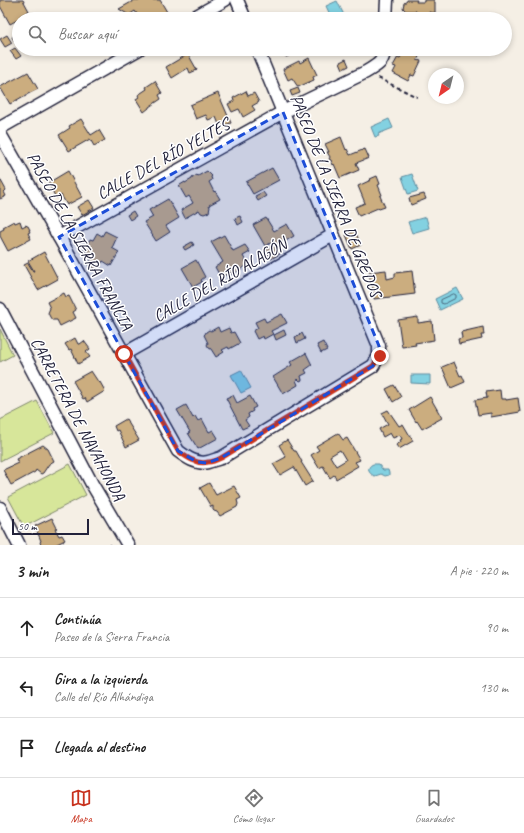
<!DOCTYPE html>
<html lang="es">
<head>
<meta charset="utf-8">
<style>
  :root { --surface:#fff; --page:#f2f2f2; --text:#222; --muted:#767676; --line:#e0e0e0; --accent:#c8321e }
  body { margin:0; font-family:Caveat,sans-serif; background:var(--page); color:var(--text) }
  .compass { position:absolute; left:428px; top:68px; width:36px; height:36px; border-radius:50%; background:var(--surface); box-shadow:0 2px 6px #0003; rotate:215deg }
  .scale { position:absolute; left:12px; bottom:10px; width:77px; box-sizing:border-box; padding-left:4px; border:2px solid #22223b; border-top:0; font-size:11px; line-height:14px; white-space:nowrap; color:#22223b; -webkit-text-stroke:3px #fff; paint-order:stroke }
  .stop { position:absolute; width:12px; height:12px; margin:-9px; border:3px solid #c8321e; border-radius:50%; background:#fff }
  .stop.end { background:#c8321e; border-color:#fff; box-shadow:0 1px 4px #0008 }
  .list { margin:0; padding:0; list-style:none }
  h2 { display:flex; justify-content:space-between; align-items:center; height:52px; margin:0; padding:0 16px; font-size:17px }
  h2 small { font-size:13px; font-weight:400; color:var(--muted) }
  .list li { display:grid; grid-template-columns:26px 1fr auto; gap:12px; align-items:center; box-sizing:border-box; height:60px; padding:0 16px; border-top:1px solid var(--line) }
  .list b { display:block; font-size:15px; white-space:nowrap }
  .list p { margin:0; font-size:13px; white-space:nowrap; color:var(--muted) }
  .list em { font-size:13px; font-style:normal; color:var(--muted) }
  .icon { flex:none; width:22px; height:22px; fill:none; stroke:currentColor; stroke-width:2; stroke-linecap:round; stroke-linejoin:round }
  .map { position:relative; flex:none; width:524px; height:545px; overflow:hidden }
  .search { position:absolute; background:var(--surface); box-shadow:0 2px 6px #0003; left:12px; right:12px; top:12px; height:44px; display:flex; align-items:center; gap:10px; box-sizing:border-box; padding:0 14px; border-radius:22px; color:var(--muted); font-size:15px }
  .sheet { height:232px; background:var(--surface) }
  nav { display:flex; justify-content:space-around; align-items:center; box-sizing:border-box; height:56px; border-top:1px solid var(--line); background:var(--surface); font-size:11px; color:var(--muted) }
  nav a { display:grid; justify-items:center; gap:2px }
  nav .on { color:var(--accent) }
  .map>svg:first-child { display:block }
</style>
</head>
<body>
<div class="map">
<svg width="524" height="545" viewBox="0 0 524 545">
  <rect width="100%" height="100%" fill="#f5efe5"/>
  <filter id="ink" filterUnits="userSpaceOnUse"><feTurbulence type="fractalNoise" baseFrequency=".025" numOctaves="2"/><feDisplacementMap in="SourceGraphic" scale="8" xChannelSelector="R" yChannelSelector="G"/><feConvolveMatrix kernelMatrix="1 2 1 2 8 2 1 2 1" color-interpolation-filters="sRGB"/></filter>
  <g filter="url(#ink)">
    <g fill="#d7e69a" stroke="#7c846a">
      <polygon points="0,329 13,355 0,362"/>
      <polygon points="37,401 54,433 0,461 0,420"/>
      <polygon points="70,464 86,495 24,527 8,497"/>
    </g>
    <g fill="#83d1e1" stroke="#5c8b9f">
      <polygon points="337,1 346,19 332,19 326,6"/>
      <polygon points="389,119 393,128 378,134 379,136 375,137 371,127"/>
      <polygon points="412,174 418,191 408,194 402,177"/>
      <polygon points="426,217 429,228 412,233 408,222"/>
      <polygon points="457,288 463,299 440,310 435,299"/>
      <polygon points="241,370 251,388 241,393 231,375"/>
      <polygon points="411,375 430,375 430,384 411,383"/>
      <path d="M373 464H378L383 470H388L389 473V475L385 476 381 474 375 476C368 474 366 467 373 464Z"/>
    </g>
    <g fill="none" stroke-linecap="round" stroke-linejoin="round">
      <polygon stroke="#49687d" stroke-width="1" points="454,294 456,295 456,298 444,304 441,303 441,300"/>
    </g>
    <g fill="#cbad7f" stroke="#22223b" fill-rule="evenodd">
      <polygon points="0,0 23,0 29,11 20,16 21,18 10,24 0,6"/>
      <polygon points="135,0 160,0 167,12 154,19 140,19 135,11 129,15 119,9"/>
      <polygon points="407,0 417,0 416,2 424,2 424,0 434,0 434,2 435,2 435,13 429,12 428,18 416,17 416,11 406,11 403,8 404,3 407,1"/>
      <polygon points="17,34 19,38 19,42 16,44 12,37"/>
      <polygon points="7,35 12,43 5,47 0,39"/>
      <polygon points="15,48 21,56 16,59 10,51"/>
      <polygon points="283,49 305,49 286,57"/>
      <polygon points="405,49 409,49 420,55 417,60 421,61 414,76 411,75 408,81 393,73 396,67 393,66 398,57 400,58"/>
      <polygon points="188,54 197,70 190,73 188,68 172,78 166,67"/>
      <polygon points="309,58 317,75 313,77 314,80 298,87 292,78 288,80 283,69 299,61 300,63"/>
      <polygon points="346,59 349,66 343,69 340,62"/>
      <polygon points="28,72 38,89 26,95 26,96 22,98 22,97 10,104 0,87"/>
      <polygon points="155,81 162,93 159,95 161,99 149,107 149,108 144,112 136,99 139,97 138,95 147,89 146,87"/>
      <polygon points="298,88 300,93 292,96 290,91"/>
      <polygon points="246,91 248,96 254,93 259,102 252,106 255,110 243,117 239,109 232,112 228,104 234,101 233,98"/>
      <polygon points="218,93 231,123 220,127 216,117 208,120 206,115 196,119 190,105"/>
      <polygon points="81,119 91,135 99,130 105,140 94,146 90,139 69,151 59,135 70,128 69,126"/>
      <polygon points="341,137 346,150 347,149 350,155 365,149 369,158 356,163 359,170 340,178 334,164 333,165 331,160 329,159 330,157 327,152 329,152 325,144"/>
      <polygon points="272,168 279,180 253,194 246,182"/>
      <polygon points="68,171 82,197 67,205 61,195 56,198 48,183"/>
      <polygon points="207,171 212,176 211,177 212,180 209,182 214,192 215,191 220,199 209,205 210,207 209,212 204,214 201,213 199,210 185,218 181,210 193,203 189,196 186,198 179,186 180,185 185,182 185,183 192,179 192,178 197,175 198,176"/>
      <polygon points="377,176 380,184 378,185 382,195 380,196 385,207 379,209 378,208 359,216 355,207 365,203 358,186 371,180 370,179"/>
      <polygon points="0,179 6,190 4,192 6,196 0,199"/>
      <polygon points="263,192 266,196 258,201 255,196"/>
      <polygon points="424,194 426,199 411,205 409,198"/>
      <polygon points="168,199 179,218 166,226 170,232 156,241 144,222 153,217 149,210"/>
      <polygon points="89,200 94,208 82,215 77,207"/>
      <polygon points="133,211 136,216 130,220 127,215"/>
      <polygon points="240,216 243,222 238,225 235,218"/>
      <polygon points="266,218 274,231 287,224 294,236 276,247 280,254 271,259 265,250 272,246 271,243 265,246 253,225"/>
      <polygon points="14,221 15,223 20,221 22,227 26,225 27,226 28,226 30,230 29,230 30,232 28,233 31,239 8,251 0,236 0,231 4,229 3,227"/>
      <polygon points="105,231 117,237 112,248 119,252 111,266 103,261 98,271 88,265 93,256 84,250 90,239 93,240 97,233 102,236"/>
      <polygon points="355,231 361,245 352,249 346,235"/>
      <polygon points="224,235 233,251 245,245 250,252 243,256 248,265 232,275 230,272 221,278 215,267 223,262 211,242"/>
      <polygon points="192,242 194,245 185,250 183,247"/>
      <polygon points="44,252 58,279 38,290 24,265 28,263 33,271 34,271 28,261"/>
      <polygon points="196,260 205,277 201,280 202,282 193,287 182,268"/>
      <polygon points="386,270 387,279 395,277 395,273 412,271 415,294 374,299 372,284 371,284 369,272"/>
      <polygon points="64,293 66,297 69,296 76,310 73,312 76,318 60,326 57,320 52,320 50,317 48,313 50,308 47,302"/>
      <polygon points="282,314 287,323 271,331 273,334 264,339 263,336 257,339 253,331 258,328 255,322 264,318 266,322"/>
      <polygon points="418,317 418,323 432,321 434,340 415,343 416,345 402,347 398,320"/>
      <polygon points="218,327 220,332 229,328 231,333 234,332 240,343 229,349 228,347 222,350 224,352 216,357 211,349 209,348 207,345 208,343 204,335 205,334 206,332 209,330 211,331"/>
      <polygon points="483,327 484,335 481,335 482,339 459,344 458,339 462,338 461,332"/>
      <polygon points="284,330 286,335 276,340 274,335"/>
      <polygon points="302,333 305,339 297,343 295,337"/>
      <polygon points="75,338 78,344 80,344 84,341 90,349 86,352 90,357 78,364 71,349 69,350 65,344"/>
      <polygon points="323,342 327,350 321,353 317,345"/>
      <polygon points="306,353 312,365 305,370 307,373 301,376 302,380 300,381 298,379 296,380 298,385 283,394 273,377 292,365 290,362"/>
      <polygon points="454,362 460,376 462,375 465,382 451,388 442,367"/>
      <polygon points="91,371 99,383 100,382 105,391 87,402 85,398 83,399 73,381"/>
      <polygon points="394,385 401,397 393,402 386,389"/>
      <polygon points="500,390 501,399 506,399 506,400 518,398 520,412 491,417 491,413 478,415 475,400 487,398 486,392"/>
      <polygon points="233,395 237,403 250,396 256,407 252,409 253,411 248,414 249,417 245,420 249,426 242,429 226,398"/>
      <polygon points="430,397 442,418 422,429 417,421 416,422 409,410"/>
      <polygon points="186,405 193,418 195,416 198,421 202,419 209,432 213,430 218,438 198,449 188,433 190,432 177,410"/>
      <polygon points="388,410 399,426 403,424 413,441 399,449 396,445 401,442 400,440 402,439 400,435 393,438 390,433 383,437 379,429 388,424 382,413"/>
      <polygon points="126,419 139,440 126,447 118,430 116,431 114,426"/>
      <path d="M338 433 343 440 347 438 360 460 355 462 358 466 336 479 334 475 330 478 323 466 319 468 311 455 319 450 316 446ZM340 450 346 460 336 466 330 456Z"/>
      <polygon points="287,440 294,451 296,451 300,458 302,462 301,462 313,481 305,486 294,467 280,475 273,464 286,457 279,445"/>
      <polygon points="43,445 48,449 54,461 49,464 43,473 41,474 36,470 35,472 11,485 3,470 18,463 16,459"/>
      <polygon points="209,483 216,495 234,486 241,498 237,500 238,504 237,507 220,516 217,512 214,511 213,510 213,506 211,507 200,488"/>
      <polygon points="52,518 57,528 55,529 59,536 62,535 65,540 55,545 41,545 40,542 41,541 35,526"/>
    </g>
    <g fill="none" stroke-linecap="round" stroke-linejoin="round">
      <defs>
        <g id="minor">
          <polyline points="237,0 245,19"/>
          <polyline points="191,19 225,0"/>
          <polyline points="386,19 387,0"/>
          <polyline points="0,128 139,49"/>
          <path d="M0 134 59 237 178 451C186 457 197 465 208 462 212 461 217 459 221 458L373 366 379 356V346L257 49"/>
          <path d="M59 237 283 112 366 72C377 65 384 63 384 49"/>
          <polyline points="0,309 92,484 128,545"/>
          <polyline points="124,354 333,235"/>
          <polyline points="0,508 19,545"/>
        </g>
      </defs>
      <use href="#minor" stroke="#22223b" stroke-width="15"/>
      <g stroke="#22223b" stroke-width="2" stroke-dasharray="4 3" stroke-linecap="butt">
        <polyline points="378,78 417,97"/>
        <polyline points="109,545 110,545"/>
      </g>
      <use href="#minor" stroke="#fff" stroke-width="12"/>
    </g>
  </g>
  <g fill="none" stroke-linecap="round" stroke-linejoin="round" filter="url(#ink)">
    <path stroke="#c8321e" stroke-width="5" d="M124 354 178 451C186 457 197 465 208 462 212 462 217 460 221 458L373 366 380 356"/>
  </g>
  <path fill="#1d4ed8" fill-opacity="0.2" stroke="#1d4ed8" stroke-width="3" stroke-dasharray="8 5" stroke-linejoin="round" d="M283 112 379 346V356L373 366 221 458 207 463 197 462 178 451 59 237Z"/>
  <g text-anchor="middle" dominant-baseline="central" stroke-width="3" stroke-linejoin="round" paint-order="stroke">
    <g font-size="17" fill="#22223b" stroke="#fff">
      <text transform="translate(163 159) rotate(-29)">CALLE DEL RÍO YELTES</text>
      <text transform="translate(336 196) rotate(68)">PASEO DE LA SIERRA DE GREDOS</text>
      <text transform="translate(80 241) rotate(61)">PASEO DE LA SIERRA FRANCIA</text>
      <text transform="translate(220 280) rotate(-30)">CALLE DEL RÍO ALAGÓN</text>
      <text transform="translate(78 419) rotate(62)">CARRETERA DE NAVAHONDA</text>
    </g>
  </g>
</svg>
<svg class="compass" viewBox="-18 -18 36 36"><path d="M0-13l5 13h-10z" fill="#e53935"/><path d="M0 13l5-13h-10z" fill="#767676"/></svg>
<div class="scale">50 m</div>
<div class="stop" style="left:124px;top:354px"></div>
<div class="stop end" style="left:380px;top:356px"></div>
<div class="search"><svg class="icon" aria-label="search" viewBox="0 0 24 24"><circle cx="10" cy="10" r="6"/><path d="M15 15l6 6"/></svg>Buscar aquí</div>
</div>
<section class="sheet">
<h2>3 min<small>A pie · 220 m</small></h2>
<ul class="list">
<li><svg class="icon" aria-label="ahead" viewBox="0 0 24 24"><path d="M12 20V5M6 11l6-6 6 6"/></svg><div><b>Continúa</b><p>Paseo de la Sierra Francia</p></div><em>90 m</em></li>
<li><svg class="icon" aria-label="left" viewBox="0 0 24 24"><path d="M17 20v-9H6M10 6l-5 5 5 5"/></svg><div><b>Gira a la izquierda</b><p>Calle del Río Alhándiga</p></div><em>130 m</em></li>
<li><svg class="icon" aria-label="arrive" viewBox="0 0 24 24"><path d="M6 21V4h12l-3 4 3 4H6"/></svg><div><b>Llegada al destino</b></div></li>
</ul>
</section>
<nav>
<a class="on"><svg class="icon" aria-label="map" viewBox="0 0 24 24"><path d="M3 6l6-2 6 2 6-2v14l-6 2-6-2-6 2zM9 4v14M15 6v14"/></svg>Mapa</a>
<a><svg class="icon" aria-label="directions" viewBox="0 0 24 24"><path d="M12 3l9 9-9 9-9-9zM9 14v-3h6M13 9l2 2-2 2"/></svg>Cómo llegar</a>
<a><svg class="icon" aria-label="saved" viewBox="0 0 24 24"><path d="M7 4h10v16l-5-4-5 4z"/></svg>Guardados</a>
</nav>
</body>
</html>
